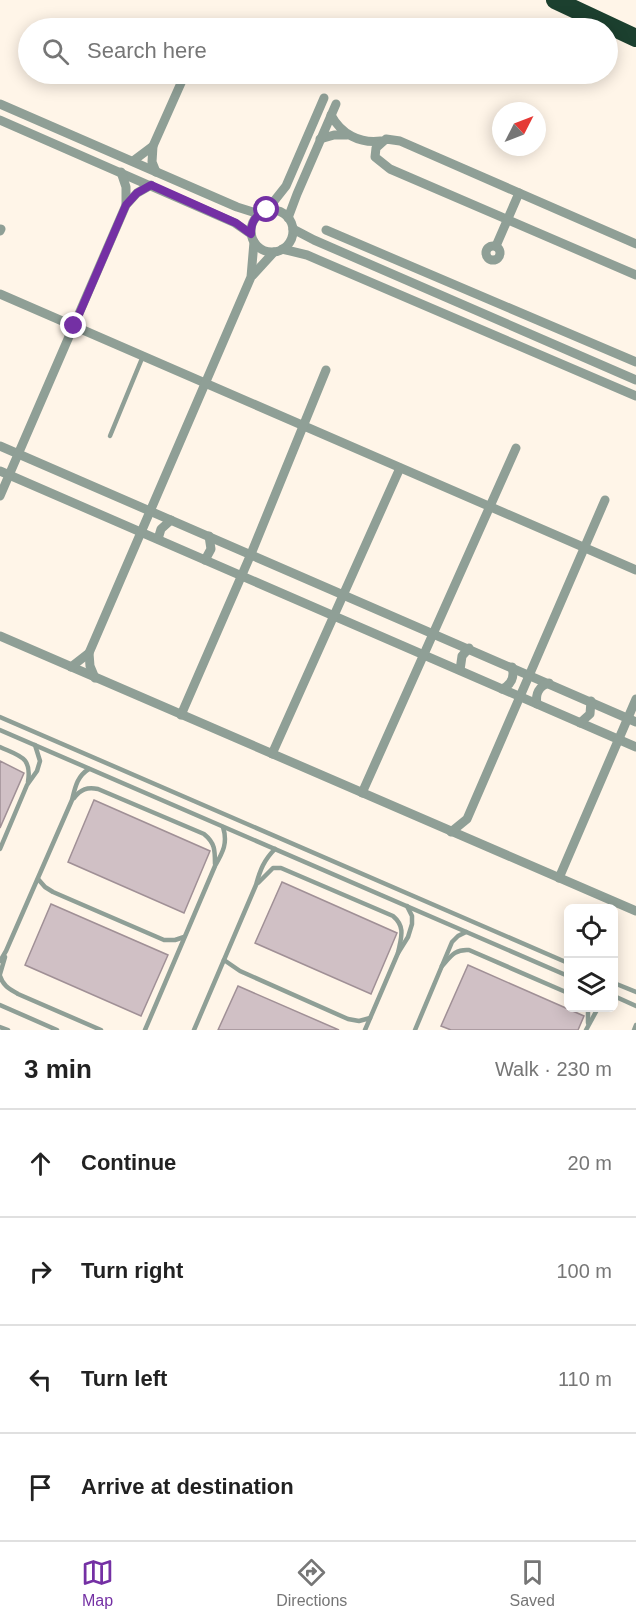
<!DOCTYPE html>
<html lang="en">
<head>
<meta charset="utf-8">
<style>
  :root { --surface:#fff; --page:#f6f6f6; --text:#222; --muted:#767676; --line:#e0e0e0; --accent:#7430a4 }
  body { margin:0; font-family:Arial,sans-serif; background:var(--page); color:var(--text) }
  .controls { position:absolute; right:18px; bottom:18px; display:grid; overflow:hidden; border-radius:9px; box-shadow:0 3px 15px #0003 }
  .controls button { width:54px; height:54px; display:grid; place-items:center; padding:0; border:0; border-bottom:2px solid var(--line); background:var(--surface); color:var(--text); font:30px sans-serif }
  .compass { position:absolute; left:492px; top:102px; width:54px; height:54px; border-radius:50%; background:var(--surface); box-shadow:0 3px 15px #0003; rotate:48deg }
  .stop { position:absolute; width:18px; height:18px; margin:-14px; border:4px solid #7430a4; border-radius:50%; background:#fff }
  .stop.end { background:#7430a4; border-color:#fff; box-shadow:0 2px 6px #0008 }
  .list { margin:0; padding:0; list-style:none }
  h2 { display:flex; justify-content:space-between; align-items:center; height:78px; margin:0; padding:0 24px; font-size:26px }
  h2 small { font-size:20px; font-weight:400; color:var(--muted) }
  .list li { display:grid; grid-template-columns:39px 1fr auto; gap:18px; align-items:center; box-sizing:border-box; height:108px; padding:0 24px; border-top:2px solid var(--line) }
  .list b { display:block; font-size:22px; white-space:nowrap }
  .list em { font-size:20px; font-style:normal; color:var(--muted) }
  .icon { flex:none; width:33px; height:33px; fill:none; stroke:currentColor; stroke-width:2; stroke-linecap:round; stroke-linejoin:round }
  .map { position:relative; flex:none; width:636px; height:1030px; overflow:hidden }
  .search { position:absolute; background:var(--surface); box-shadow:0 3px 15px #0003; left:18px; right:18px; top:18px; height:66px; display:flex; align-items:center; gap:15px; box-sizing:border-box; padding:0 21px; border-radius:33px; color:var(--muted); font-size:22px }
  .sheet { height:510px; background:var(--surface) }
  nav { display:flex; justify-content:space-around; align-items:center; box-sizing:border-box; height:84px; border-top:2px solid var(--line); background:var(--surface); font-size:16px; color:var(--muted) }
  nav a { display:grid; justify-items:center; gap:3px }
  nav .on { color:var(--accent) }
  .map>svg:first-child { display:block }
</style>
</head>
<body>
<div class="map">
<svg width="636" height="1030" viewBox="0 0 636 1030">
  <rect width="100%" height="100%" fill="#fff5e8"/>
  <g fill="#d0c0c5" stroke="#a09096" stroke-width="1.5">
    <polygon points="0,761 24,773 0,828"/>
    <polygon points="94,800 210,851 184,913 68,862"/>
    <polygon points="282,882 397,933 371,994 255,943"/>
    <polygon points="51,904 168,955 141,1016 25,965"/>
    <polygon points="468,965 584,1016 578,1030 451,1030 441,1026"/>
    <polygon points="238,986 339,1030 218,1030"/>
  </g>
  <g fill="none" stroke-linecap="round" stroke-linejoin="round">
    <g stroke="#8f9f96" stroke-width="4.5">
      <polyline points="110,436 143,356"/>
      <polyline points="0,717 568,963"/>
      <polyline points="0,730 568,976"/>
      <path d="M0 747C20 756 32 757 28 782"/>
      <path d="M74 798C81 789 87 787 98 789L204 834C215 843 215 850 215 864"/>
      <polyline points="0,849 27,785 37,771 40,761 35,745"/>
      <polyline points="38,879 45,887 53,892 164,940 175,940 184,937"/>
      <path d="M258 883 273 868H281L393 916C406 927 401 938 398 953"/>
      <polyline points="224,960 240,971 348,1019 359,1021 370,1018"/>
      <path d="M0 961 6 951 72 800C75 788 77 776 89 769"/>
      <path d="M442 966C451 956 455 949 469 950L568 993"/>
      <polyline points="0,974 5,957"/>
      <path d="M0 976C3 986 10 989 18 994L101 1030"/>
      <polyline points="614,983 636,992"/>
      <polyline points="614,996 636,1006"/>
      <polyline points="0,1005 57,1030"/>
      <polyline points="588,1008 588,1023"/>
      <polyline points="0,1027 8,1030"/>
      <path d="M145 1030 215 866C223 852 228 843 223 827"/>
      <path d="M194 1030 256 885C260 870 264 860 275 849"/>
      <polyline points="365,1030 398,953 408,937 412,924 412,916 407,906"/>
      <polyline points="415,1030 452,942 458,936 466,932"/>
      <polyline points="586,1030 598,1008"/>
      <polyline points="634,1030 636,1025"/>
    </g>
    <g stroke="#8f9f96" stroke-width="9">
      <polyline points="0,104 237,207 259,214"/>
      <path d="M331 115C341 134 360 144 381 141"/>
      <polyline points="0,120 235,223 251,234"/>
      <polyline points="320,139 334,135 347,135"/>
      <polyline points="133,161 153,146"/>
      <polyline points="121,172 126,187 126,205"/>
      <polyline points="156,172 152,162 153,146 185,74"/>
      <polyline points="267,210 286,186 324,98"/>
      <circle cx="272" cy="231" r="21"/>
      <polyline points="288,218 297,194 336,104"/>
      <polyline points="293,229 314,240 636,380"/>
      <polyline points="326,230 636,362"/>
      <polyline points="0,231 1,229"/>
      <polyline points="636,244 400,141 386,139 376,148 375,157 390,169 636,275"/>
      <circle cx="493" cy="253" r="7"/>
      <polyline points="496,246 519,193"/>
      <polyline points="282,249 307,255 636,396"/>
      <polyline points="253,275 274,252"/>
      <polyline points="0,294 636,570"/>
      <polyline points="0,446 636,722"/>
      <polyline points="0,471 636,747"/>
      <polyline points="0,496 126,205 137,193 151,185"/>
      <polyline points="158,539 161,529 171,520"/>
      <polyline points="205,560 211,549 209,536"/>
      <polyline points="0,636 636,911"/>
      <polyline points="89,653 90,666 95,678"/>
      <polyline points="71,667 89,653 251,277 254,242"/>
      <polyline points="460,670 462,656 469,648"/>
      <path d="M502 689C511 685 515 677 512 667"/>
      <path d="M537 704C535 694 539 686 549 683"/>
      <polyline points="181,715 251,554 326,370"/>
      <polyline points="580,723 590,714 591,701"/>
      <polyline points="272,754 400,468"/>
      <polyline points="362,793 516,448"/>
      <polyline points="451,832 467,819 605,500"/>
      <polyline points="559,878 636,699"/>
    </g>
    <polyline stroke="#1c402f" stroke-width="18" points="555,0 636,38"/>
  </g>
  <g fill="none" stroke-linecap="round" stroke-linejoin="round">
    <path stroke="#7430a4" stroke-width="8" d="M74 326 126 205 137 193 151 185 236 223 251 234C251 221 256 215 267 210"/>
  </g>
</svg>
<div class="controls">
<button><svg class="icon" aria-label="locate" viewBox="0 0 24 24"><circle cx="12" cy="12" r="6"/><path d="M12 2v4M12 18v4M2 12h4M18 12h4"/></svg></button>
<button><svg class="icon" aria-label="layers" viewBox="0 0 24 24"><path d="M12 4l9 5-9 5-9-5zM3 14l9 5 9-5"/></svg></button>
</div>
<svg class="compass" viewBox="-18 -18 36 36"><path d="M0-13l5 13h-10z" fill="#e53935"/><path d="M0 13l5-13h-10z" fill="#767676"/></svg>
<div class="stop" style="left:267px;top:210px"></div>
<div class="stop end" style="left:74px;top:326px"></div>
<div class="search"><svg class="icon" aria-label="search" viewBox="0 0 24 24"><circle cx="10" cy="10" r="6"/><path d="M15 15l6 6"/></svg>Search here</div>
</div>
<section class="sheet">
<h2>3 min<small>Walk · 230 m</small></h2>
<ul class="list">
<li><svg class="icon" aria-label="ahead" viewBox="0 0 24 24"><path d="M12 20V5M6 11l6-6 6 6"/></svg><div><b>Continue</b></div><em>20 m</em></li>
<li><svg class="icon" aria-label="right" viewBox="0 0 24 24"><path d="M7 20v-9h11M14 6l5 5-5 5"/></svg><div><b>Turn right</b></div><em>100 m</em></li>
<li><svg class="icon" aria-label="left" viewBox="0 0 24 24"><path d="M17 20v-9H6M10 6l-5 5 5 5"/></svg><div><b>Turn left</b></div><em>110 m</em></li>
<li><svg class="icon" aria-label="arrive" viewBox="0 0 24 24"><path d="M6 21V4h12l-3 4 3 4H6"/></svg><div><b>Arrive at destination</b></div></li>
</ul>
</section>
<nav>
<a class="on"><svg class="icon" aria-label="map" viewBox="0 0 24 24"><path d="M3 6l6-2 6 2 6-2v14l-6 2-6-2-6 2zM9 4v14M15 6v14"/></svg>Map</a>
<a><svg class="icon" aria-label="directions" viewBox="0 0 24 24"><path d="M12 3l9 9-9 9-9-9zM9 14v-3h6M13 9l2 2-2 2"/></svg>Directions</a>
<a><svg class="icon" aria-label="saved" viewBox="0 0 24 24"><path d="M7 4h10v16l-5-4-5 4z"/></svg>Saved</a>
</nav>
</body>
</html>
